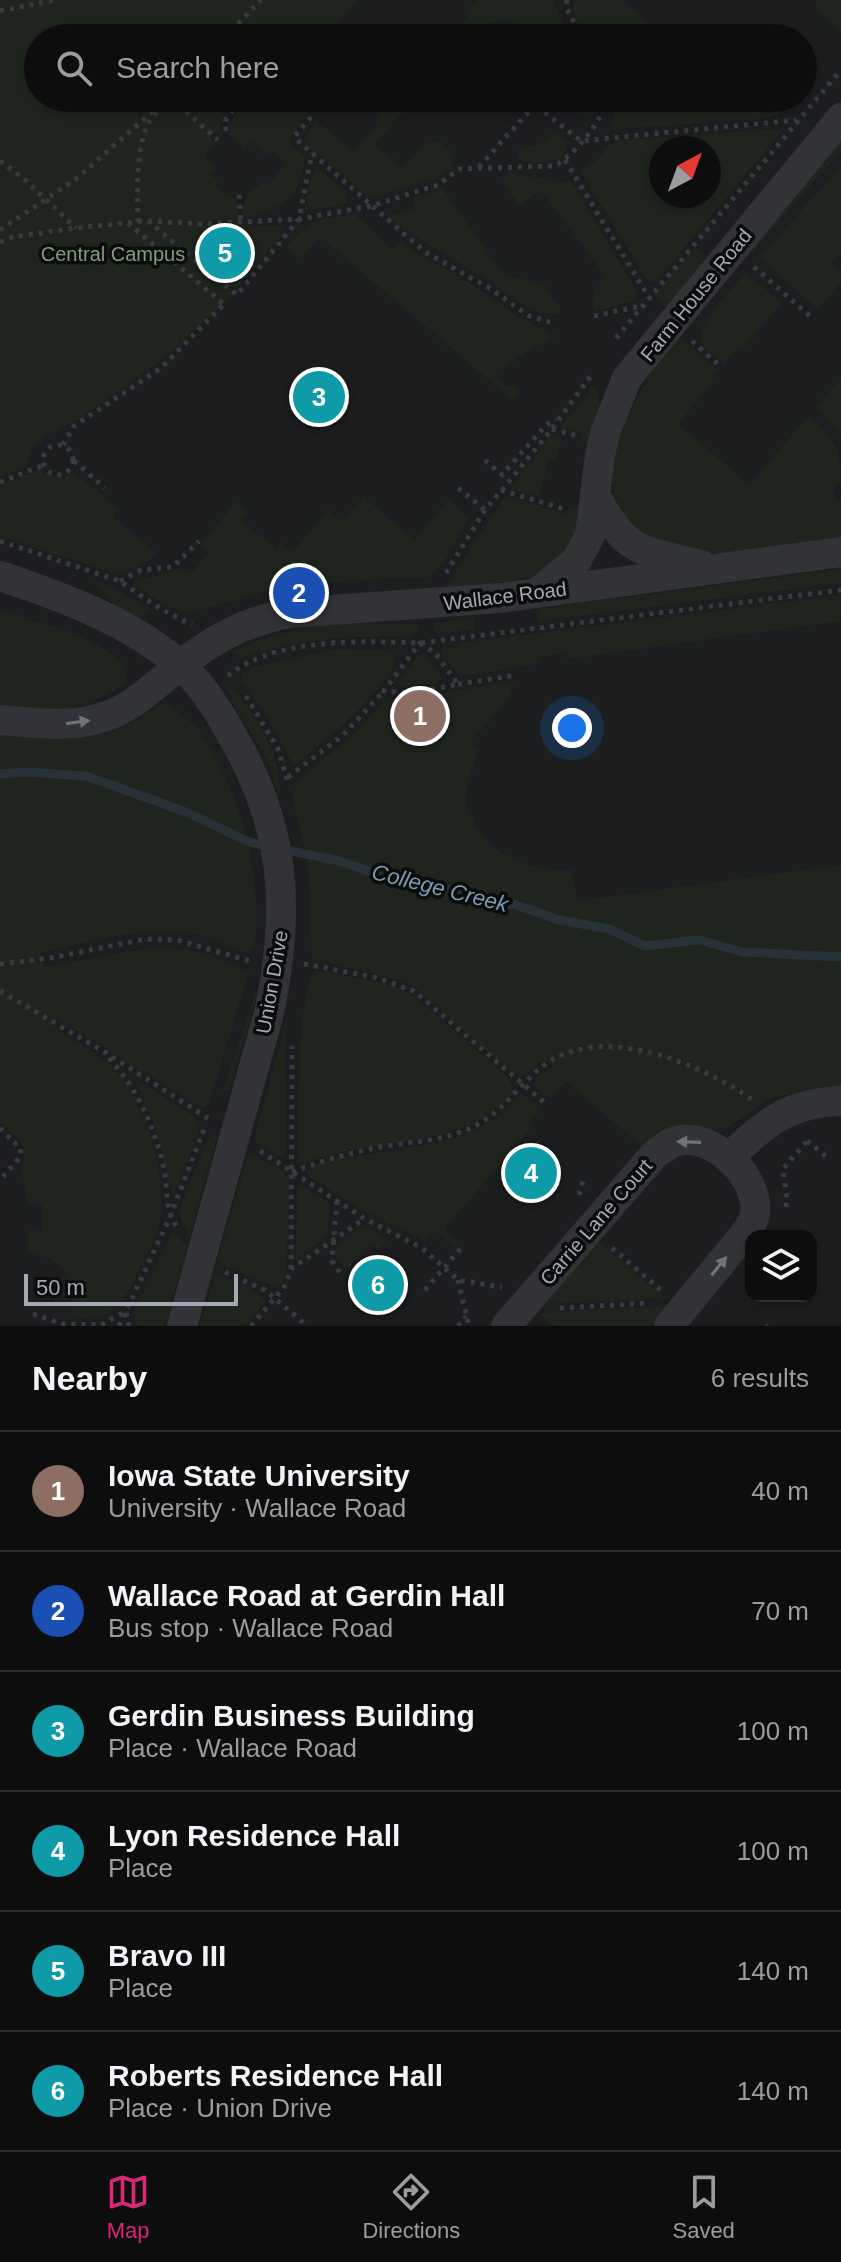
<!DOCTYPE html>
<html lang="en">
<head>
<meta charset="utf-8">
<style>
  :root { --surface:#0d0d0e; --page:#161617; --text:#f1f3f6; --muted:#9a9c9e; --line:#2d2d2e; --accent:#db2777 }
  body { margin:0; font-family:Helvetica,sans-serif; background:var(--page); color:var(--text) }
  .controls { position:absolute; right:24px; bottom:24px; display:grid; overflow:hidden; border-radius:16px; box-shadow:0 4px 12px #0003 }
  .controls button { width:72px; height:72px; display:grid; place-items:center; padding:0; border:0; border-bottom:2px solid var(--line); background:var(--surface); color:var(--text); font:40px sans-serif }
  .compass { position:absolute; left:649px; top:136px; width:72px; height:72px; border-radius:50%; background:var(--surface); box-shadow:0 4px 12px #0003; rotate:41deg }
  .scale { position:absolute; left:24px; bottom:20px; width:214px; box-sizing:border-box; padding-left:8px; border:4px solid #a1aab4; border-top:0; font-size:22px; line-height:28px; white-space:nowrap; color:#a1aab4; -webkit-text-stroke:6px #0c0c0d; paint-order:stroke }
  .you { position:absolute; left:572px; top:728px; width:28px; height:28px; margin:-20px; border:6px solid #fff; border-radius:50%; background:#1a73e8; box-shadow:0 0 0 12px #1a73e833 }
  .badge { display:grid; place-items:center; width:52px; height:52px; border-radius:50%; background:var(--accent); color:#fff; font-size:26px; font-weight:700 }
  .pin { position:absolute; translate:-50% -50%; border:4px solid #fff; box-shadow:0 2px 8px #0006 }
  .list { margin:0; padding:0; list-style:none }
  h2 { display:flex; justify-content:space-between; align-items:center; height:104px; margin:0; padding:0 32px; font-size:34px }
  h2 small { font-size:26px; font-weight:400; color:var(--muted) }
  .list li { display:grid; grid-template-columns:52px 1fr auto; gap:24px; align-items:center; box-sizing:border-box; height:120px; padding:0 32px; border-top:2px solid var(--line) }
  .list b { display:block; font-size:30px; white-space:nowrap }
  .list p { margin:0; font-size:26px; white-space:nowrap; color:var(--muted) }
  .list em { font-size:26px; font-style:normal; color:var(--muted) }
  .icon { flex:none; width:44px; height:44px; fill:none; stroke:currentColor; stroke-width:2; stroke-linecap:round; stroke-linejoin:round }
  .map { position:relative; flex:none; width:841px; height:1326px; overflow:hidden }
  .search { position:absolute; background:var(--surface); box-shadow:0 4px 12px #0003; left:24px; right:24px; top:24px; height:88px; display:flex; align-items:center; gap:20px; box-sizing:border-box; padding:0 28px; border-radius:44px; color:var(--muted); font-size:30px }
  .sheet { height:824px; background:var(--surface) }
  nav { display:flex; justify-content:space-around; align-items:center; box-sizing:border-box; height:112px; border-top:2px solid var(--line); background:var(--surface); font-size:22px; color:var(--muted) }
  nav a { display:grid; justify-items:center; gap:4px }
  nav .on { color:var(--accent) }
  .map>svg:first-child { display:block }
</style>
</head>
<body>
<div class="map">
<svg width="841" height="1326" viewBox="0 0 841 1326">
  <rect width="100%" height="100%" fill="#111112"/>
  <path fill="#1c1d1f" fill-rule="evenodd" d="M0 0H841V1326H0ZM38 38H803V98H38ZM661 148H709V196H661ZM751 1236H811V1296H751Z"/>
  <g fill="#1d251d" fill-rule="evenodd">
    <path d="M0 0H357L325 38H38V98H289L308 114 290 139 292 146 305 157C297 199 288 207 247 217L243 216C242 199 249 190 264 183L268 185 287 163 272 150 267 156 251 141 244 148 229 134 232 120 239 107 237 101 220 124 223 134 221 136 215 131 210 138 215 143 204 156 216 167 210 174 218 181 215 186 228 197 230 194 236 200 238 214 253 227 284 225 283 233 224 304 170 353 95 408 75 421 43 436 32 448 26 467 0 477Z"/>
    <polygon points="477,0 557,0 554,3 570,38 540,38 516,22 501,20 477,27 467,34 459,27 469,16 466,13"/>
    <path d="M574 0H622L666 38H586C580 27 570 13 574 0Z"/>
    <polygon points="816,0 841,0 841,32 817,9"/>
    <path d="M392 98H415L374 145 403 168C415 156 423 138 442 142L453 157 452 169 436 178 374 198 368 197 303 141 316 121 354 152 377 125 373 121Z"/>
    <polygon points="568,98 601,98 601,104 592,116 567,110"/>
    <polygon points="615,98 745,98 754,106 762,98 783,98 790,103 777,115 759,119 615,129 612,124"/>
    <path d="M771 130 781 131 780 134 656 281H648L580 170 594 163 610 145 621 140ZM661 148H709V196H661Z"/>
    <polygon points="558,131 567,146 560,159 535,163 517,160 519,150 540,144"/>
    <polygon points="837,138 841,142 841,151 752,252 750,245"/>
    <polygon points="841,166 841,252 831,263 841,272 841,282 818,309 759,258"/>
    <polygon points="319,169 345,190 348,203 327,208 304,210 314,170"/>
    <path d="M508 173 565 182 570 180 635 288 636 295 633 301 593 312C591 296 595 287 606 277L541 190 519 205 502 179Z"/>
    <path d="M442 188 505 276 543 283 560 308V315C525 315 501 287 472 270 442 253 415 238 387 216L415 208 412 198Z"/>
    <path d="M354 214 393 250 402 241 421 257 461 277 516 315 554 336 494 372 506 387 514 385 519 388 520 393 513 400 320 237 300 259 286 247C312 217 316 221 354 214Z"/>
    <polygon points="695,247 711,260 667,309 655,295"/>
    <path d="M746 273 782 303 742 349 738 347 724 364C718 359 708 353 704 347 689 328 733 288 746 273Z"/>
    <path d="M679 339 688 344 718 370 710 379 713 382 678 424 749 485 809 416C836 439 841 449 841 484L832 489 838 501 841 500V539C805 543 768 551 732 553 619 557 585 498 636 399 647 377 664 358 679 339Z"/>
    <polygon points="841,379 841,434 816,407"/>
    <polygon points="595,386 599,403 587,444 581,442 583,434 560,427"/>
    <polygon points="553,433 562,436 555,461 547,460 539,497 510,489"/>
    <path d="M39 470 58 479 74 472 118 509 113 516 156 553C147 563 131 571 117 574L0 537V485Z"/>
    <path d="M363 496 414 540 449 500 468 518 442 565 427 577 309 583 285 586 190 613C170 609 148 597 134 582L183 568 192 572 209 554 201 544 236 502 248 512 241 520 276 549 281 543 293 552 328 511 342 522Z"/>
    <path d="M505 496 567 514 570 506 577 508C578 516 580 526 579 534 571 580 482 586 445 588Z"/>
    <polygon points="841,569 841,583 538,621 536,609"/>
    <polygon points="91,578 111,586 150,609 141,619 113,604"/>
    <path d="M841 595 840 621 568 659 566 653 539 657V663C526 664 469 678 463 675 452 671 447 662 441 652L443 646 446 644 447 649 457 648V643Z"/>
    <path d="M0 611C41 623 94 634 125 666L127 681C111 698 84 703 63 710L64 732 107 734 144 716 164 701C177 711 191 720 201 733 239 784 265 887 254 949L246 953C229 946 211 937 194 934 142 925 90 942 40 953L43 967 160 946 205 953 249 972 210 1100 207 1106 202 1108 55 1017 57 1030C82 1045 108 1058 125 1082 150 1117 167 1179 160 1222 158 1235 148 1250 143 1262 129 1292 115 1326 71 1316 76 1298 72 1271 54 1261 47 1256 37 1256 28 1253L27 1231H43L42 1204 27 1203 22 1165 25 1151 20 1141 0 1122Z"/>
    <polygon points="473,618 475,630 437,633 433,629 436,623"/>
    <path d="M333 624H419L417 632 408 637C346 636 299 637 240 659L232 652C264 636 297 628 333 624Z"/>
    <path d="M334 649 389 650 395 656C396 684 319 746 297 764H293L265 713 242 681 241 673 252 668Z"/>
    <polygon points="425,653 442,678 436,684 404,687 399,684 400,680 417,658"/>
    <path d="M504 682 513 685 510 697 470 742 478 750C474 765 466 784 466 800 465 805 469 812 472 817 488 856 532 872 572 870L577 901 841 865V1089L800 1091 769 1099 730 1126 645 1149 566 1081 550 1098 534 1086 538 1076 557 1063 541 1062 524 1076 513 1074 413 986 392 978 312 959 308 862 292 795 301 777 346 741 386 699 419 698Z"/>
    <path d="M233 686C259 725 283 751 279 800L270 765 225 688Z"/>
    <path d="M316 970 385 983 413 995 507 1076 514 1090C482 1139 394 1142 342 1152 328 1154 313 1162 299 1162 298 1131 296 988 316 970Z"/>
    <polygon points="256,992 258,992 229,1092 223,1089"/>
    <polygon points="288,1005 285,1041 286,1154 284,1156 276,1155 254,1140 282,1039"/>
    <polygon points="133,1077 195,1117 201,1126 173,1197 155,1126"/>
    <path d="M521 1093 541 1109 527 1125 531 1128 444 1229 458 1242 454 1247 435 1230 425 1241 361 1210 306 1174C314 1159 346 1157 363 1155 407 1147 455 1145 494 1119 504 1112 511 1101 521 1093Z"/>
    <polygon points="218,1133 190,1236 179,1216 180,1208 208,1139"/>
    <polygon points="249,1152 284,1172 290,1182 286,1270 283,1282 277,1288 217,1262"/>
    <polygon points="300,1183 326,1201 330,1207 327,1236 296,1260 297,1188"/>
    <polygon points="361,1227 367,1227 388,1239 379,1250 370,1243 347,1270 336,1259 337,1244"/>
    <polygon points="173,1232 187,1247 165,1326 137,1326 134,1312"/>
    <polygon points="595,1238 661,1295 662,1298 543,1304"/>
    <path d="M215 1274C233 1280 254 1285 265 1302L245 1326H200Z"/>
    <polygon points="670,1306 652,1326 553,1326 540,1315 543,1313"/>
  </g>
  <g fill="none" stroke-linecap="round" stroke-linejoin="round">
    <polyline stroke="#263237" stroke-width="9" points="0,774 26,772 86,776 186,812 249,842 339,861 416,887 463,890 519,906 559,920 609,929 645,946 699,940 743,952 841,957"/>
    <g stroke="#373a3f" stroke-width="5" stroke-dasharray="4 6" stroke-linecap="butt">
      <polyline points="567,0 566,7 582,38"/>
      <polyline points="0,11 55,0"/>
      <polyline points="224,38 261,0"/>
      <polyline points="171,98 218,140"/>
      <polyline points="529,100 581,141 796,120"/>
      <polyline points="311,117 295,136 297,140 425,252 491,289 529,316 556,324"/>
      <polyline points="226,131 225,121 236,105 234,98"/>
      <polyline points="565,160 650,299"/>
      <polyline points="0,161 23,178 76,228"/>
      <polyline points="479,167 541,98"/>
      <polyline points="239,195 241,222"/>
      <polyline points="148,221 237,295 299,219 312,153"/>
      <path d="M138 222C137 194 136 149 148 124 150 118 157 113 160 108"/>
      <polyline points="128,223 227,307"/>
      <polyline points="0,230 76,179 168,98"/>
      <path d="M0 242 12 237 76 228 147 221 201 224 299 219 371 206 438 185 459 169 554 166C574 156 603 120 608 98"/>
      <polyline points="754,267 811,317"/>
      <polyline points="594,316 640,306"/>
      <polyline points="616,338 841,70"/>
      <polyline points="692,341 721,367"/>
      <polyline points="552,429 578,436"/>
      <polyline points="63,445 74,426 161,368 224,304"/>
      <circle cx="58" cy="460" r="15"/>
      <polyline points="485,460 502,475 545,426 556,419"/>
      <polyline points="74,461 105,488"/>
      <polyline points="0,482 44,465"/>
      <polyline points="458,488 485,510"/>
      <polyline points="501,490 564,509"/>
      <polyline points="0,541 120,581 156,606 192,625"/>
      <polyline points="446,573 485,510 549,433 590,377"/>
      <polyline points="120,581 141,570 173,567 199,541"/>
      <polygon points="420,643 435,653 458,684 414,693 384,691"/>
      <path d="M228 676C273 637 364 641 420 643L841 590"/>
      <polyline points="458,684 512,676"/>
      <polyline points="246,696 278,749 288,783"/>
      <polyline points="288,777 343,735 384,691"/>
      <polyline points="0,964 50,958 146,939 177,940 250,961"/>
      <polyline points="304,964 374,977 414,991 546,1104"/>
      <polyline points="0,991 103,1051 211,1120"/>
      <path d="M109 1058C138 1090 155 1127 164 1170 168 1191 165 1212 179 1230"/>
      <polyline points="0,1128 21,1149 20,1157 3,1177"/>
      <polyline points="807,1141 828,1158"/>
      <polyline points="260,1151 365,1219 422,1248 458,1280 502,1287"/>
      <path d="M292 1172C321 1161 350 1153 380 1147 409 1142 437 1141 464 1131 500 1117 512 1092 539 1069 596 1020 700 1062 754 1101"/>
      <polyline points="579,1195 584,1177"/>
      <polyline points="337,1201 332,1261 342,1276"/>
      <polyline points="786,1207 787,1199 783,1169 807,1141"/>
      <polyline points="612,1248 662,1291"/>
      <polyline points="291,1269 292,1046"/>
      <polyline points="225,1272 265,1290 307,1326"/>
      <polyline points="458,1280 469,1326"/>
      <polyline points="425,1290 463,1246"/>
      <polyline points="560,1308 650,1303"/>
      <polyline points="33,1314 63,1324 101,1325 126,1311 129,1326"/>
      <polyline points="119,1326 170,1217 204,1129"/>
      <polyline points="251,1326 285,1286 291,1269 364,1219"/>
      <polyline points="458,1326 466,1316"/>
      <polyline points="767,1326 768,1325"/>
    </g>
    <g stroke="#313337" stroke-width="30">
      <path d="M595 494C625 554 641 550 701 565"/>
      <path d="M0 576C63 597 128 621 179 664 200 682 217 708 230 732 286 826 291 908 269 1013L182 1326"/>
      <polyline points="538,592 577,560 590,535 600,455 606,430 627,378 841,118"/>
      <path d="M0 720C35 723 70 728 104 717 133 708 156 684 179 666 215 638 244 622 289 613L500 598 841 552"/>
      <path d="M728 1158C766 1123 787 1103 841 1101"/>
      <path d="M506 1326 654 1155C663 1148 671 1141 682 1140 718 1137 759 1178 755 1214 754 1220 750 1226 747 1231L669 1326"/>
    </g>
  </g>
  <defs><path id="oneway-solid" d="M-6-.8H1V-3.2L6.5 0L1 3.2V.8H-6Z" transform="scale(2)"/></defs>
  <g fill="#6f747c">
    <use href="#oneway-solid" transform="translate(78 722) rotate(-8)"/>
    <use href="#oneway-solid" transform="translate(689 1142) rotate(-178)"/>
    <use href="#oneway-solid" transform="translate(719 1266) rotate(-51)"/>
  </g>
  <g text-anchor="middle" dominant-baseline="central" stroke-width="7" stroke-linejoin="round" paint-order="stroke">
    <g font-size="20" fill="#7aa176" stroke="#0c0c0d">
      <text x="113" y="254">Central Campus</text>
    </g>
    <g font-size="20" fill="#a1aab4" stroke="#0c0c0d">
      <text transform="translate(696 295) rotate(-51)">Farm House Road</text>
      <text transform="translate(505 596) rotate(-7)">Wallace Road</text>
      <text transform="translate(272 982) rotate(-80)">Union Drive</text>
      <text transform="translate(596 1222) rotate(-49)">Carrie Lane Court</text>
    </g>
    <g font-size="22" font-style="italic" fill="#749fb3" stroke="#0c0c0d">
      <text transform="translate(440 888) rotate(14)">College Creek</text>
    </g>
  </g>
</svg>
<div class="controls">
<button><svg class="icon" aria-label="layers" viewBox="0 0 24 24"><path d="M12 4l9 5-9 5-9-5zM3 14l9 5 9-5"/></svg></button>
</div>
<svg class="compass" viewBox="-18 -18 36 36"><path d="M0-13l5 13h-10z" fill="#e53935"/><path d="M0 13l5-13h-10z" fill="#9a9c9e"/></svg>
<div class="scale">50 m</div>
<div class="you"></div>
<div class="pin badge" style="left:420px;top:716px;background:#8d6e63">1</div>
<div class="pin badge" style="left:299px;top:593px;background:#1a4fb4">2</div>
<div class="pin badge" style="left:319px;top:397px;background:#0f9aa8">3</div>
<div class="pin badge" style="left:531px;top:1173px;background:#0f9aa8">4</div>
<div class="pin badge" style="left:225px;top:253px;background:#0f9aa8">5</div>
<div class="pin badge" style="left:378px;top:1285px;background:#0f9aa8">6</div>
<div class="search"><svg class="icon" aria-label="search" viewBox="0 0 24 24"><circle cx="10" cy="10" r="6"/><path d="M15 15l6 6"/></svg>Search here</div>
</div>
<section class="sheet">
<h2>Nearby<small>6 results</small></h2>
<ul class="list">
<li><span class="badge" style="background:#8d6e63">1</span><div><b>Iowa State University</b><p>University · Wallace Road</p></div><em>40 m</em></li>
<li><span class="badge" style="background:#1a4fb4">2</span><div><b>Wallace Road at Gerdin Hall</b><p>Bus stop · Wallace Road</p></div><em>70 m</em></li>
<li><span class="badge" style="background:#0f9aa8">3</span><div><b>Gerdin Business Building</b><p>Place · Wallace Road</p></div><em>100 m</em></li>
<li><span class="badge" style="background:#0f9aa8">4</span><div><b>Lyon Residence Hall</b><p>Place</p></div><em>100 m</em></li>
<li><span class="badge" style="background:#0f9aa8">5</span><div><b>Bravo III</b><p>Place</p></div><em>140 m</em></li>
<li><span class="badge" style="background:#0f9aa8">6</span><div><b>Roberts Residence Hall</b><p>Place · Union Drive</p></div><em>140 m</em></li>
</ul>
</section>
<nav>
<a class="on"><svg class="icon" aria-label="map" viewBox="0 0 24 24"><path d="M3 6l6-2 6 2 6-2v14l-6 2-6-2-6 2zM9 4v14M15 6v14"/></svg>Map</a>
<a><svg class="icon" aria-label="directions" viewBox="0 0 24 24"><path d="M12 3l9 9-9 9-9-9zM9 14v-3h6M13 9l2 2-2 2"/></svg>Directions</a>
<a><svg class="icon" aria-label="saved" viewBox="0 0 24 24"><path d="M7 4h10v16l-5-4-5 4z"/></svg>Saved</a>
</nav>
</body>
</html>
